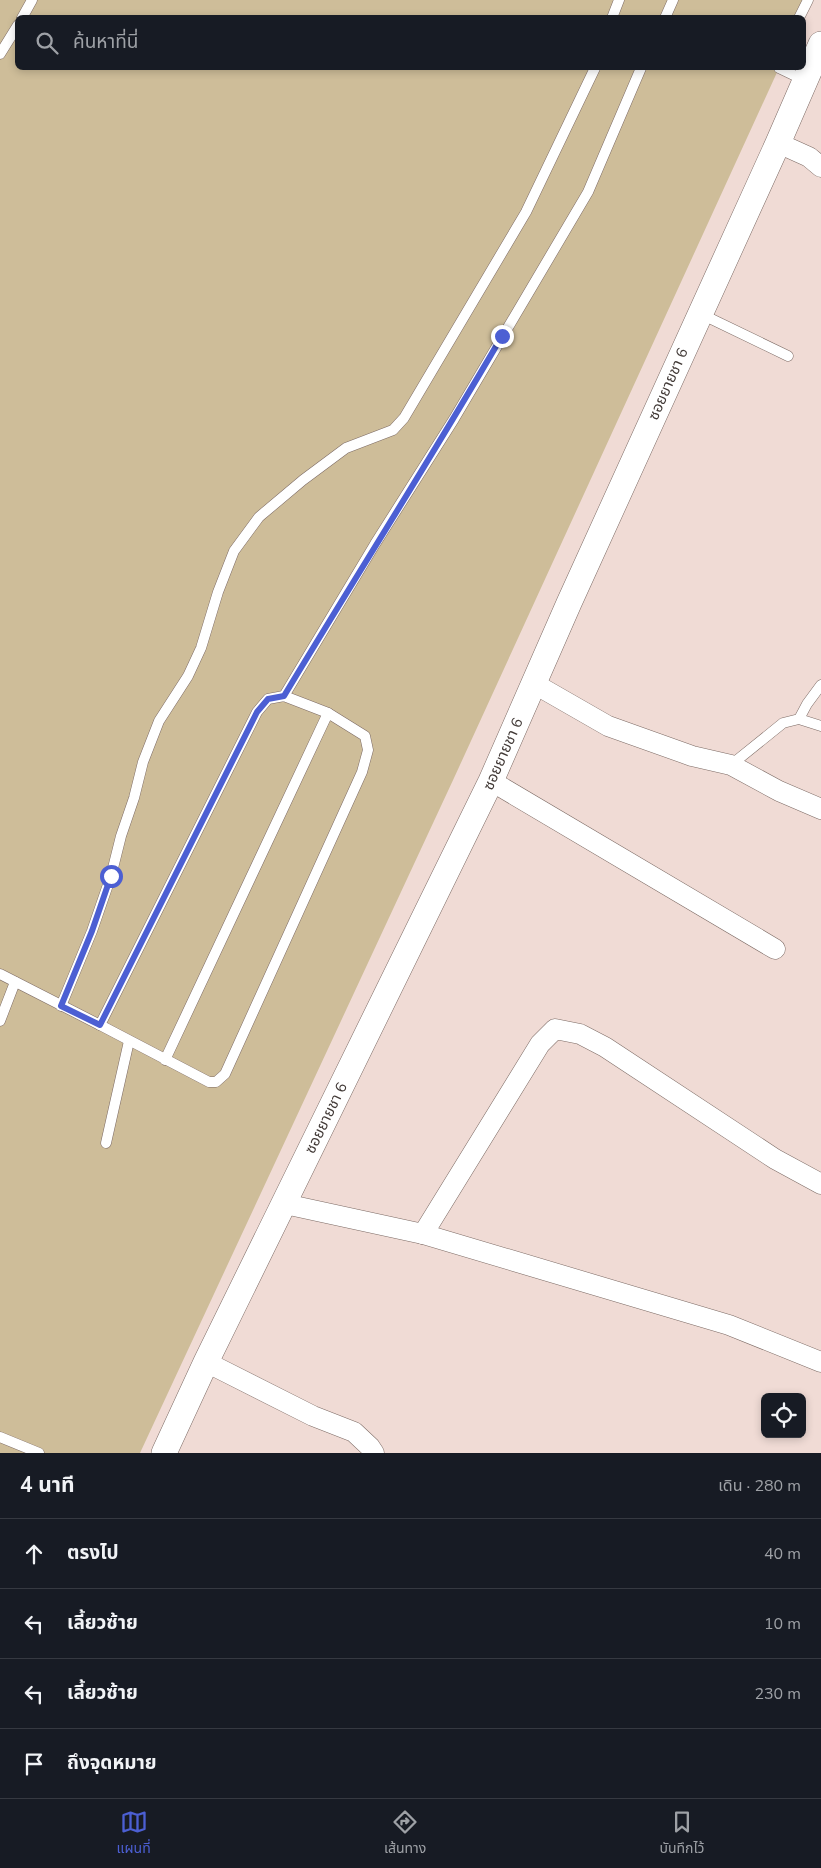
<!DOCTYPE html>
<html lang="th">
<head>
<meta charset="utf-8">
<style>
  :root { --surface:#171b24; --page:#20242c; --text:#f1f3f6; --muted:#9ea1a6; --line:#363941; --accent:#4c5fd3 }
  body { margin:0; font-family:"Nunito Sans","Noto Sans Thai",sans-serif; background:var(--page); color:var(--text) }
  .controls { position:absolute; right:15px; bottom:15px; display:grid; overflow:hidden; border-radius:8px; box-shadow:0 2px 8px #0003 }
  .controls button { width:45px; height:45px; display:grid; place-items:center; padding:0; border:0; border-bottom:1px solid var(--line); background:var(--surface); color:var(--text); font:25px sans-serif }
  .stop { position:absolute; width:15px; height:15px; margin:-11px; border:4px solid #4c5fd3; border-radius:50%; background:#fff }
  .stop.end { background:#4c5fd3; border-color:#fff; box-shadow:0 1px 5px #0008 }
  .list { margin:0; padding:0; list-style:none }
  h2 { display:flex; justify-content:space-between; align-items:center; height:65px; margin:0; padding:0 20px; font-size:21px }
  h2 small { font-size:16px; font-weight:400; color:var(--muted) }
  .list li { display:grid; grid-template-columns:32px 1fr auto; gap:15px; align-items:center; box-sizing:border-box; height:70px; padding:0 20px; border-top:1px solid var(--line) }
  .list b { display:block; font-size:19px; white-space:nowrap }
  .list em { font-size:16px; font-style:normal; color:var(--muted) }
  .icon { flex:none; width:28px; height:28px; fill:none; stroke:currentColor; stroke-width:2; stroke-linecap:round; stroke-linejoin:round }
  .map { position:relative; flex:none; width:821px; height:1453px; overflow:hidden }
  .search { position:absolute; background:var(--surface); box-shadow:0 2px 8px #0003; left:15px; right:15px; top:15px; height:55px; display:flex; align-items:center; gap:12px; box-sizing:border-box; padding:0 18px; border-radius:8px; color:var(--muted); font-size:19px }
  .sheet { height:345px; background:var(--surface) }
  nav { display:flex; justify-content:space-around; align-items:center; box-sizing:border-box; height:70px; border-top:1px solid var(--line); background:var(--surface); font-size:14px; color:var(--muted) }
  nav a { display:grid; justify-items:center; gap:2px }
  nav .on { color:var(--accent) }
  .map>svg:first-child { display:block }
</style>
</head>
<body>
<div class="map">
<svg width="821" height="1453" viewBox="0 0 821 1453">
  <rect width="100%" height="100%" fill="#f0dbd5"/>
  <polygon fill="#cebd99" points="0,0 809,0 801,18 18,18 18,68 779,68 454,778 140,1453 0,1453"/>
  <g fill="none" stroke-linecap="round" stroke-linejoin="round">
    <defs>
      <g id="service">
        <polyline points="22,18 32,0"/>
        <polyline points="612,18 619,0"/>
        <polyline points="665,18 673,0"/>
        <polyline points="799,18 808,0"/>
        <polyline points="0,54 18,25"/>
        <polyline points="779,68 804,80"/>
        <polyline points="701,314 788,356"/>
        <polygon points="284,696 328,713 365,736 368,750 362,772 225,1074 216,1082 209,1082 100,1025 257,712 268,699"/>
        <polyline points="284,696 375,544 454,419 588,192 641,68"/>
        <polyline points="799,719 807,704 821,685"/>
        <polyline points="731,765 783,723 799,719 821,726"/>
        <polyline points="0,974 100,1025"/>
        <polyline points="61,1006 92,931 111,876 121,836 134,798 143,762 159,721 188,676 201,648 218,592 234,551 259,517 303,480 346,448 393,430 404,418 526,212 595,68"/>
        <polyline points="0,1021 15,982"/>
        <polyline points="165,1060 328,713"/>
        <polyline points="106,1143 129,1041"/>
        <polyline points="0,1437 39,1453"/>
      </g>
      <g id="minor">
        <polyline points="778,143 809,157 821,167"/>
        <polyline points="533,683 608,726 692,756 731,765 779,791 821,809"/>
        <polyline points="491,781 775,949"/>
        <polyline points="285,1204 423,1234 729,1325 821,1362"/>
        <polyline points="423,1234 540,1044 555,1029 580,1034 605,1047 775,1159 821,1184"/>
        <polyline points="206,1362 313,1416 354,1432 370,1447 374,1453"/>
      </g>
      <polyline id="tertiary" points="164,1453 206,1362 491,781 569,603 778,143 821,44"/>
    </defs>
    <use href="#service" stroke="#7d6b65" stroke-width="11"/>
    <use href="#minor" stroke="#7d6b65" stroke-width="21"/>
    <use href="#tertiary" stroke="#7d6b65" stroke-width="26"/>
    <use href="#service" stroke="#fff" stroke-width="10"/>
    <use href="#minor" stroke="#fff" stroke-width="20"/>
    <use href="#tertiary" stroke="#fff" stroke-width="25"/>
  </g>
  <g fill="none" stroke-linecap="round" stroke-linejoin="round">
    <path stroke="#4c5fd3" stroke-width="6" d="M111 876 92 931 61 1006 100 1025 257 712 268 699 284 696C356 576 432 457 502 336"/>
  </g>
  <g text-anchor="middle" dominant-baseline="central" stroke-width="5" stroke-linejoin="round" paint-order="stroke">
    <g font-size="15" fill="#423a37" stroke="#fff">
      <text transform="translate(668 384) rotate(-66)">ซอยยายชา 6</text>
      <text transform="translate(503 754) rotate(-66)">ซอยยายชา 6</text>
      <text transform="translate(326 1118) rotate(-64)">ซอยยายชา 6</text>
    </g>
  </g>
</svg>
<div class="controls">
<button><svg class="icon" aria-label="locate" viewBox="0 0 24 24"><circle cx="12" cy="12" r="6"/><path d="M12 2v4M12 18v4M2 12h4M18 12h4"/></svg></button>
</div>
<div class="stop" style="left:111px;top:876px"></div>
<div class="stop end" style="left:502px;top:336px"></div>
<div class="search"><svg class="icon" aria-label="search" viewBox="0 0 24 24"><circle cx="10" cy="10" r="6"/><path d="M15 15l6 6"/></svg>ค้นหาที่นี่</div>
</div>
<section class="sheet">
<h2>4 นาที<small>เดิน · 280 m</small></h2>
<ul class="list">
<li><svg class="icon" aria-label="ahead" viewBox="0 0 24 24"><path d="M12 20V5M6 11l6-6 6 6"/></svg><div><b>ตรงไป</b></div><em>40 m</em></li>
<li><svg class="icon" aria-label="left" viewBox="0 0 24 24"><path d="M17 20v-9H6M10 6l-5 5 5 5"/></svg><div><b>เลี้ยวซ้าย</b></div><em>10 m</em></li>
<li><svg class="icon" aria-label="left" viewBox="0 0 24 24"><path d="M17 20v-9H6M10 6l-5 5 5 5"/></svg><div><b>เลี้ยวซ้าย</b></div><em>230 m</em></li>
<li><svg class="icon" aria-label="arrive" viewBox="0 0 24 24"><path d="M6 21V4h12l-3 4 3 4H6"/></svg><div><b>ถึงจุดหมาย</b></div></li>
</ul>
</section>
<nav>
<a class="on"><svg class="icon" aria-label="map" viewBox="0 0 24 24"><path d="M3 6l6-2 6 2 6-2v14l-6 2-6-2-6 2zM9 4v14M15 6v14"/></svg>แผนที่</a>
<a><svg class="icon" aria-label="directions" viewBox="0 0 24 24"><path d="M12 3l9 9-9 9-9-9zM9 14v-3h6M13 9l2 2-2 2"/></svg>เส้นทาง</a>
<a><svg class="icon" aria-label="saved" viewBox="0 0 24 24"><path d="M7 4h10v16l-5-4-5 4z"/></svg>บันทึกไว้</a>
</nav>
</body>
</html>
